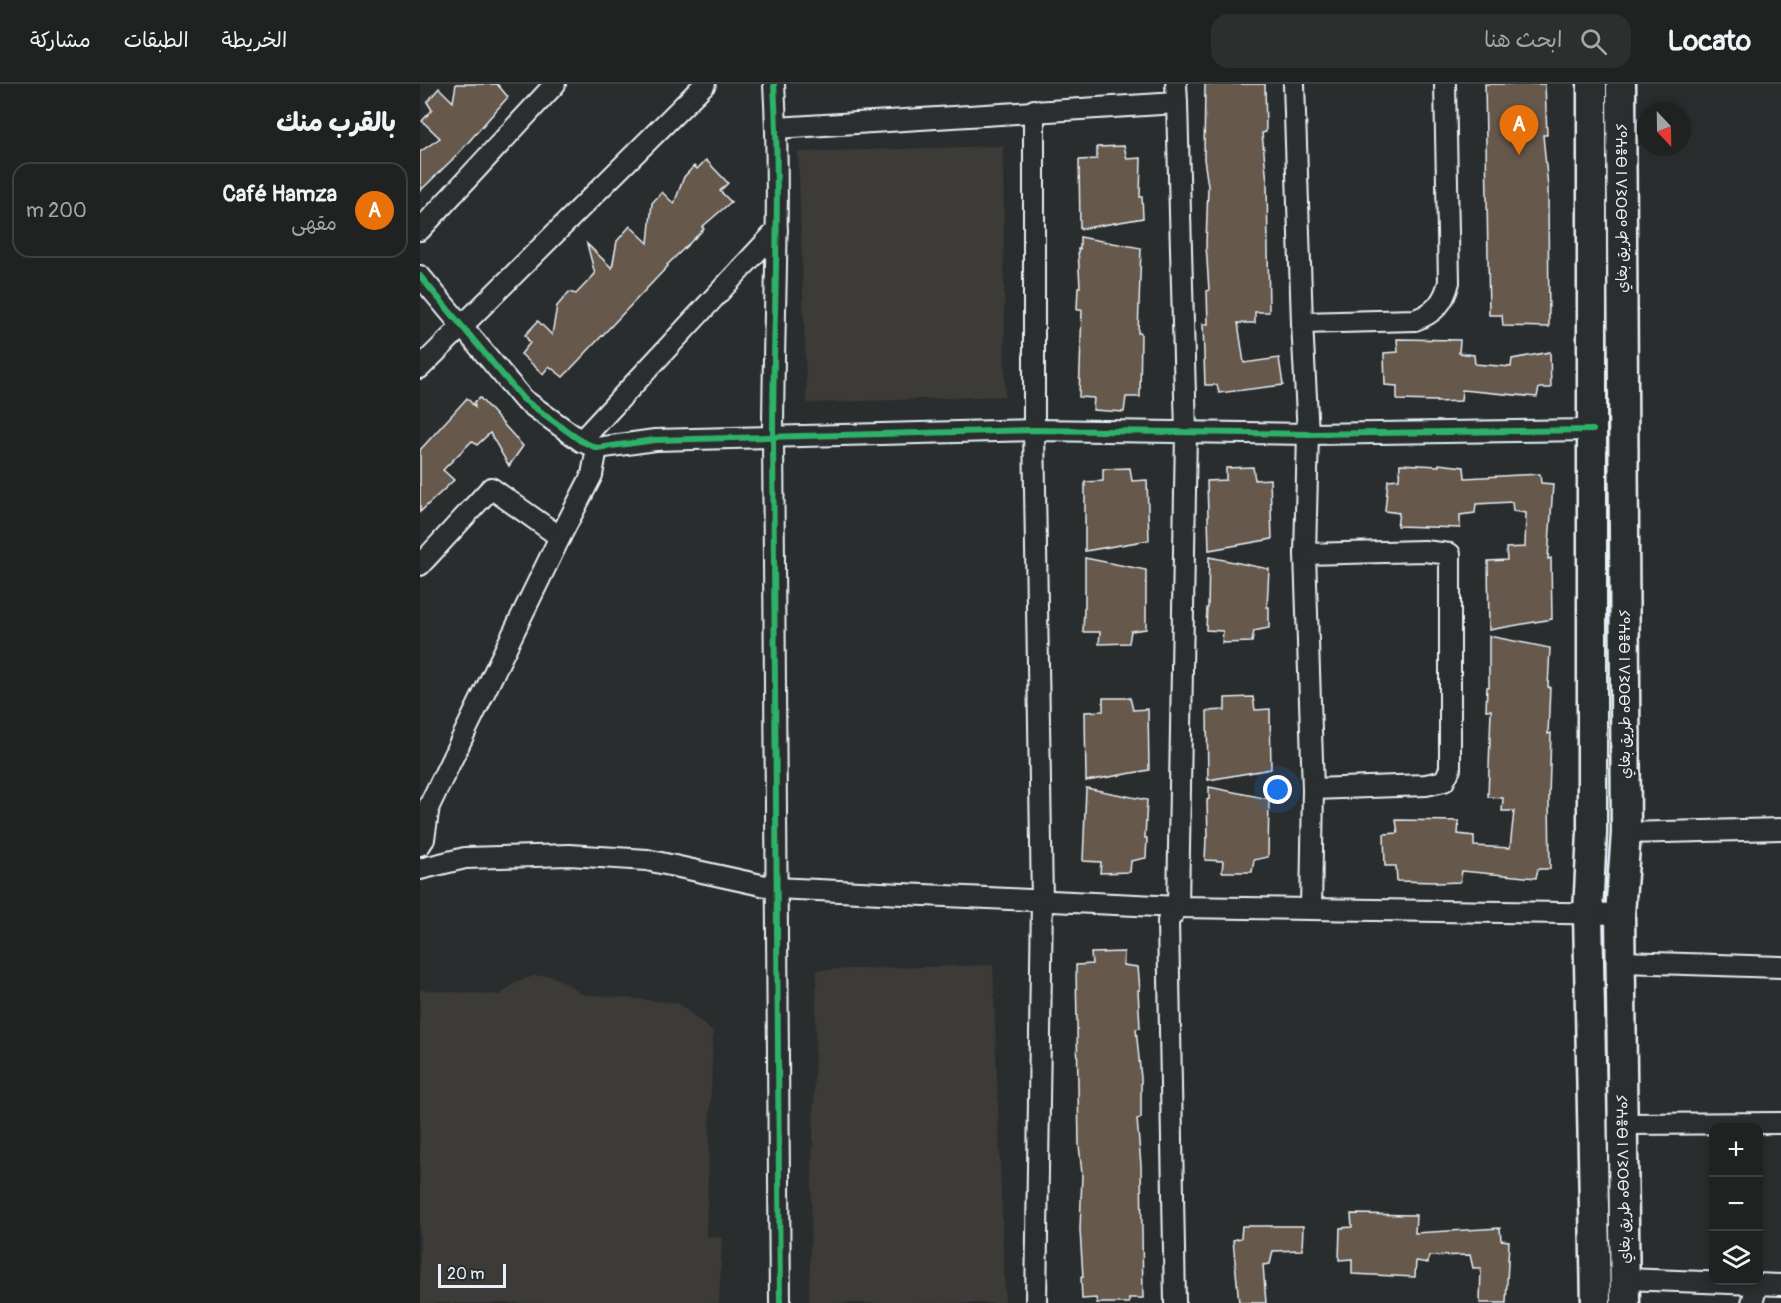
<!DOCTYPE html>
<html lang="ar">
<head>
<meta charset="utf-8">
<style>
  :root { --surface:#202222; --page:#2d2f2f; --text:#f1f3f6; --muted:#a2a4a5; --line:#3d3f40; --accent:#ff9aa2 }
  body { margin:0; font-family:Pangolin,"Playpen Sans Arabic","Noto Sans Tifinagh",sans-serif; background:var(--page); color:var(--text); direction:rtl }
  .controls { position:absolute; right:18px; bottom:18px; display:grid; overflow:hidden; border-radius:12px; box-shadow:0 3px 9px #0003 }
  .controls button { width:54px; height:54px; display:grid; place-items:center; padding:0; border:0; border-bottom:2px solid var(--line); background:var(--surface); color:var(--text); font:30px sans-serif }
  .compass { position:absolute; left:1217px; top:18px; width:54px; height:54px; border-radius:50%; background:var(--surface); box-shadow:0 3px 9px #0003; rotate:158deg }
  .scale { position:absolute; left:18px; bottom:15px; width:68px; box-sizing:border-box; padding-left:6px; border:3px solid #e8f1f8; border-top:0; font-size:16px; line-height:21px; white-space:nowrap; color:#e8f1f8; -webkit-text-stroke:4px #2a2d2e; paint-order:stroke }
  .you { position:absolute; left:858px; top:706px; width:21px; height:21px; margin:-15px; border:4px solid #fff; border-radius:50%; background:#1a73e8; box-shadow:0 0 0 9px #1a73e833 }
  .badge { display:grid; place-items:center; width:39px; height:39px; border-radius:50%; background:var(--accent); color:#fff; font-size:20px; font-weight:700 }
  .pin { position:absolute; translate:-50% -50px; filter:drop-shadow(0 2px 3px #0008) }
  .pin::after { content:''; position:absolute; top:32px; width:21px; height:18px; background:inherit; clip-path:polygon(0 0,100% 0,50% 100%) }
  .list { margin:0; padding:0; list-style:none }
  h2 { display:flex; justify-content:space-between; align-items:center; height:78px; margin:0; padding:0 24px; font-size:26px }
  h2 small { font-size:20px; font-weight:400; color:var(--muted) }
  .list li { display:grid; grid-template-columns:39px 1fr auto; gap:18px; align-items:center; box-sizing:border-box; height:96px; margin:0 12px 12px; padding:0 12px; border:2px solid var(--line); border-radius:18px }
  .list b { display:block; font-size:22px; white-space:nowrap }
  .list p { margin:0; font-size:20px; white-space:nowrap; color:var(--muted) }
  .list em { font-size:20px; font-style:normal; color:var(--muted) }
  .icon { flex:none; width:33px; height:33px; fill:none; stroke:currentColor; stroke-width:2; stroke-linecap:round; stroke-linejoin:round }
  .map { position:relative; flex:none; width:1361px; height:1219px; overflow:hidden; direction:ltr }
  header { display:flex; align-items:center; gap:36px; box-sizing:border-box; height:84px; padding:0 30px; background:var(--surface); border-bottom:2px solid var(--line) }
  header strong { font-size:28px }
  nav { display:flex; gap:33px; margin-inline-start:auto; font-size:21px }
  .search { width:420px; height:54px; background:var(--page); display:flex; align-items:center; gap:15px; box-sizing:border-box; padding:0 21px; border-radius:18px; color:var(--muted); font-size:22px }
  main { display:flex }
  aside { flex:1; background:var(--surface) }
  .map>svg:first-child { display:block }
</style>
</head>
<body>
<header>
<strong>Locato</strong>
<div class="search"><svg class="icon" aria-label="search" viewBox="0 0 24 24"><circle cx="10" cy="10" r="6"/><path d="M15 15l6 6"/></svg>ابحث هنا</div>
<nav><a>الخريطة</a><a>الطبقات</a><a>مشاركة</a></nav>
</header>
<main>
<div class="map">
<svg width="1361" height="1219" viewBox="0 0 1361 1219">
  <rect width="100%" height="100%" fill="#2a2d2e"/>
  <filter id="ink" filterUnits="userSpaceOnUse"><feTurbulence type="fractalNoise" baseFrequency=".0167" numOctaves="2"/><feDisplacementMap in="SourceGraphic" scale="12" xChannelSelector="R" yChannelSelector="G"/><feConvolveMatrix kernelMatrix="1 2 1 2 8 2 1 2 1" color-interpolation-filters="sRGB"/></filter>
  <g filter="url(#ink)">
    <g fill="#3c3a37">
      <polygon points="583,62 585,312 387,319 378,68"/>
      <polygon points="573,881 585,1219 389,1219 397,886"/>
      <polygon points="113,892 131,892 149,901 161,910 258,919 293,948 286,1152 302,1154 299,1219 0,1219 0,906 80,911 95,899"/>
    </g>
    <g fill="#66594c" stroke="#e8f1f8" stroke-width="1.5">
      <polygon points="36,0 77,0 88,13 37,71 0,107 0,68 20,54 2,37 12,26 7,18 19,4 33,18"/>
      <polygon points="785,0 845,0 846,48 842,49 847,98 849,228 835,228 835,239 818,239 824,279 859,274 863,301 799,309 797,301 785,301 783,240 788,240 787,207 789,206 786,161 788,102 784,75"/>
      <polygon points="1065,0 1125,0 1127,51 1123,51 1128,103 1129,243 1083,242 1082,231 1069,231"/>
      <polygon points="704,62 707,75 721,74 720,113 722,113 723,134 660,145 659,76 677,75 677,63"/>
      <polygon points="286,76 308,99 300,107 311,118 282,143 284,145 247,181 248,182 143,293 129,282 123,290 101,270 110,259 105,251 118,237 132,251 137,222 149,208 156,210 175,190 167,160 192,184 197,157 210,142 228,159 232,119 242,108 254,120 264,93 274,82 277,85"/>
      <polygon points="660,153 721,164 718,249 721,249 720,313 706,313 704,328 673,326 674,314 659,313 662,226 657,226 658,203 660,203 658,165 660,165"/>
      <polygon points="977,255 1040,256 1039,269 1054,271 1055,280 1091,283 1092,275 1130,268 1131,304 1119,304 1117,313 1042,306 1041,317 1016,318 1016,317 977,316 977,302 965,301 964,269 978,268"/>
      <polygon points="47,314 55,323 54,318 60,314 103,362 89,382 70,349 57,361 52,357 23,386 34,396 0,428 0,366"/>
      <polygon points="980,380 1019,382 1019,380 1044,383 1045,394 1120,390 1121,399 1133,400 1128,475 1131,474 1132,535 1069,546 1068,477 1087,476 1086,464 1105,463 1106,429 1093,427 1092,418 1056,420 1055,429 1040,431 1040,444 977,442 979,429 965,427 968,396 979,395"/>
      <polygon points="833,383 835,396 850,395 852,455 789,466 787,397 806,396 806,384"/>
      <polygon points="710,384 712,397 727,396 729,456 665,467 665,398 683,397 683,385"/>
      <polygon points="789,473 849,485 847,523 849,523 849,544 834,547 832,558 802,559 803,547 786,546 787,524 788,524"/>
      <polygon points="665,474 726,486 726,545 711,547 709,559 679,560 680,548 663,548 664,524 665,524"/>
      <polygon points="1069,552 1130,564 1128,603 1130,603 1128,650 1131,649 1129,713 1130,785 1118,785 1116,794 1042,787 1040,798 1016,799 1016,798 977,797 976,782 965,782 964,750 978,749 976,736 1039,737 1038,750 1054,752 1054,762 1090,764 1094,727 1082,727 1083,714 1068,713 1071,626 1066,626 1067,603 1069,603"/>
      <polygon points="833,613 835,626 850,625 851,685 788,696 787,627 805,626 805,614"/>
      <polygon points="683,614 710,614 713,626 728,625 729,686 666,697 665,628 683,627"/>
      <polygon points="789,703 849,715 848,773 834,776 832,788 802,788 803,777 785,776 786,754 788,753 787,716 789,715"/>
      <polygon points="666,704 727,716 725,754 727,754 726,774 711,777 710,788 680,789 681,778 663,777"/>
      <polygon points="704,868 703,881 718,883 720,906 718,906 720,944 716,945 721,994 721,1034 717,1035 721,1081 723,1214 709,1214 709,1219 677,1219 676,1214 662,1215 661,1193 663,1193 660,1146 662,1090 659,1061 656,881 672,880 671,869"/>
      <polygon points="931,1130 996,1131 995,1149 1080,1144 1081,1156 1089,1157 1086,1219 1060,1219 1061,1184 1053,1184 1050,1171 1009,1172 1008,1179 996,1177 995,1193 932,1190 932,1175 919,1176 920,1144 932,1143"/>
      <polygon points="822,1142 883,1142 882,1166 853,1167 850,1180 843,1181 846,1219 819,1219 813,1156 821,1154"/>
    </g>
    <g fill="none" stroke-linecap="round" stroke-linejoin="round">
      <defs>
        <g id="minor">
          <path d="M354 0C361 118 353 237 353 355 353 643 355 931 360 1219"/>
          <polyline points="874,0 882,239 888,350 885,470 893,705 891,825"/>
          <polyline points="614,26 614,346 622,816 616,1219"/>
          <polyline points="356,44 757,19 756,0"/>
          <polyline points="0,146 135,0"/>
          <polyline points="0,192 103,315 161,357 177,364 235,356 614,346 888,350 1173,346"/>
          <path d="M882 239 995 236C1015 229 1024 218 1029 198L1025 0"/>
          <polyline points="0,284 285,0"/>
          <polyline points="161,357 357,146"/>
          <polyline points="885,470 1004,467 1030,470 1030,685 1024,697 1006,701 893,705"/>
          <polyline points="0,481 71,404 140,453"/>
          <polyline points="1206,749 1361,745"/>
          <polyline points="0,761 4,755 9,722 140,453 172,391 177,364"/>
          <polyline points="0,785 45,774 149,771 227,776 355,804 758,823 1200,830"/>
          <polyline points="1202,878 1361,883"/>
          <polyline points="1203,1040 1361,1039"/>
          <polyline points="1205,1195 1361,1201"/>
          <polyline points="755,1219 748,837 758,823 766,348 757,19"/>
          <polyline points="1332,1219 1337,1201"/>
        </g>
        <g id="secondary">
          <polyline points="1172,0 1172,748 1168,829 1176,1219"/>
          <polyline points="1201,0 1206,749 1200,830 1205,1219"/>
        </g>
      </defs>
      <use href="#minor" stroke="#e8f1f8" stroke-width="24"/>
      <use href="#secondary" stroke="#e8f1f8" stroke-width="33"/>
      <use href="#minor" stroke="#2a2d2e" stroke-width="20"/>
      <use href="#secondary" stroke="#2a2d2e" stroke-width="28"/>
      <defs>
        <g id="cycleway">
          <path d="M354 0C361 118 353 237 353 355 353 643 355 931 360 1219"/>
          <polyline points="0,192 103,315 161,357 177,364 235,356 614,346 888,350 1173,346"/>
        </g>
      </defs>
      <use href="#cycleway" stroke="#2a2d2e" stroke-width="10"/>
      <use href="#cycleway" stroke="#2db169" stroke-width="6"/>
    </g>
  </g>
  <g text-anchor="middle" dominant-baseline="central" stroke-width="6" stroke-linejoin="round" paint-order="stroke">
    <g font-size="15" fill="#e8f1f8" stroke="#2a2d2e">
      <text transform="translate(1202 124) rotate(-90)">طريق بغاي ⴰⴱⵔⵉⴷ ⵏ ⴱⴻⵖⴰⵢ</text>
      <text transform="translate(1205 610) rotate(-90)">طريق بغاي ⴰⴱⵔⵉⴷ ⵏ ⴱⴻⵖⴰⵢ</text>
      <text transform="translate(1204 1095) rotate(-91)">طريق بغاي ⴰⴱⵔⵉⴷ ⵏ ⴱⴻⵖⴰⵢ</text>
    </g>
  </g>
</svg>
<div class="controls">
<button>+</button>
<button>−</button>
<button><svg class="icon" aria-label="layers" viewBox="0 0 24 24"><path d="M12 4l9 5-9 5-9-5zM3 14l9 5 9-5"/></svg></button>
</div>
<svg class="compass" viewBox="-18 -18 36 36"><path d="M0-13l5 13h-10z" fill="#e53935"/><path d="M0 13l5-13h-10z" fill="#a2a4a5"/></svg>
<div class="scale">20 m</div>
<div class="you"></div>
<div class="pin badge" style="left:1099px;top:71px;background:#e8710a">A</div>
</div>
<aside>
<h2>بالقرب منك<small></small></h2>
<ul class="list">
<li><span class="badge" style="background:#e8710a">A</span><div><b>Café Hamza</b><p>مقهى</p></div><em>200 m</em></li>
</ul>
</aside>
</main>
</body>
</html>
